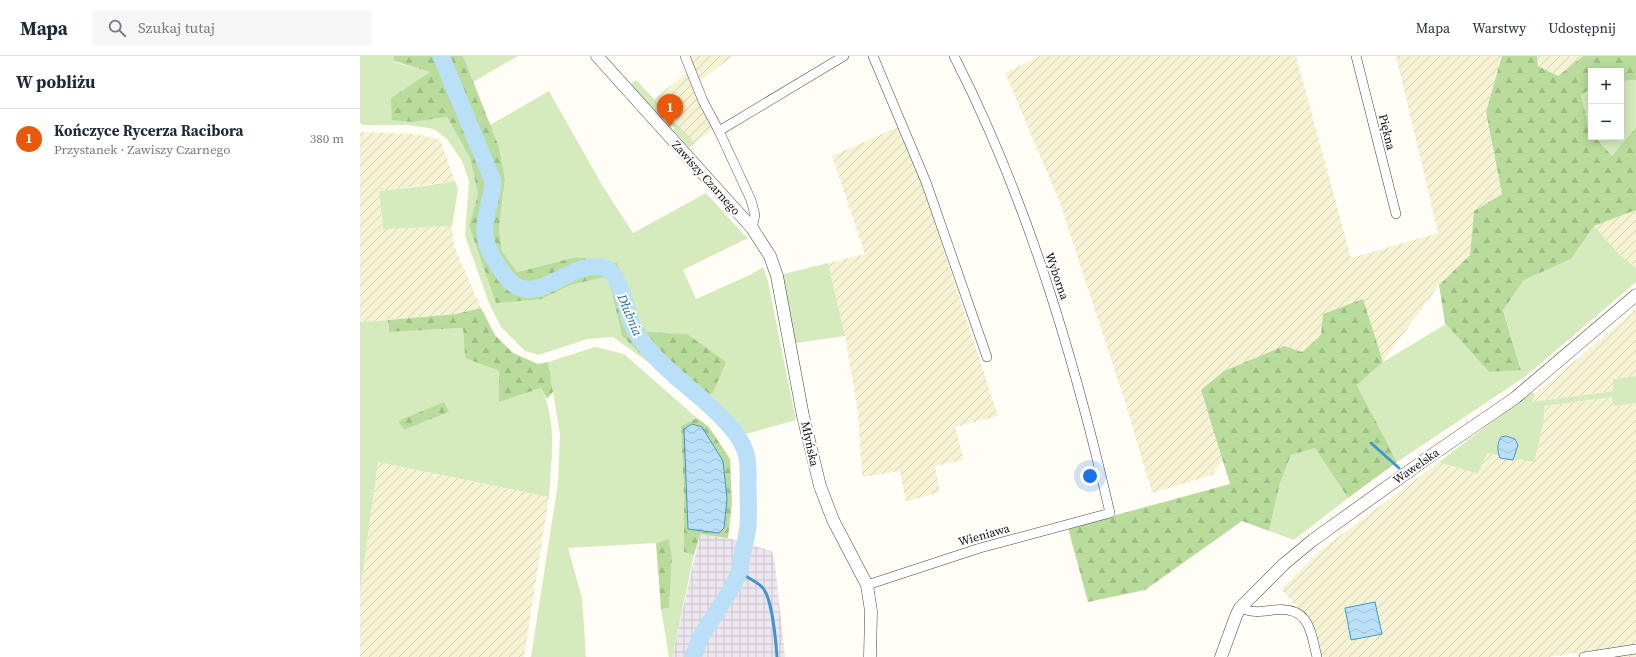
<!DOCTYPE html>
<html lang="pl">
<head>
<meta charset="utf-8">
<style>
  :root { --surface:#fff; --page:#f6f6f7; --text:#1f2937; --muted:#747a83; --line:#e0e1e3; --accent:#ea580c }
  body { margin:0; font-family:"Source Serif 4",serif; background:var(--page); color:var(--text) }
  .controls { position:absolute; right:12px; top:12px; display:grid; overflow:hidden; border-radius:0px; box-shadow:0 2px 10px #0003 }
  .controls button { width:36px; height:36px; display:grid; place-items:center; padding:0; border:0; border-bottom:1px solid var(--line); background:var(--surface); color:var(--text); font:20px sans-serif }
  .you { position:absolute; left:730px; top:420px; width:14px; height:14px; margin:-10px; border:3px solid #fff; border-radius:50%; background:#1a73e8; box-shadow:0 0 0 6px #1a73e833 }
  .badge { display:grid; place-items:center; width:26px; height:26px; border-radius:50%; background:var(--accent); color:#fff; font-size:13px; font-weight:700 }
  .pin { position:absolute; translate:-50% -33px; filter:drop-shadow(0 1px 2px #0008) }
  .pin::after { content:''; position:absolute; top:21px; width:14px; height:12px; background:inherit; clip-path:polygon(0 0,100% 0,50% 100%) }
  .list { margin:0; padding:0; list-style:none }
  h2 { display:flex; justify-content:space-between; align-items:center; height:52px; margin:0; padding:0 16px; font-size:17px }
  h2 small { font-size:13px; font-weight:400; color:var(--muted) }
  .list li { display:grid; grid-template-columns:26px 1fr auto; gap:12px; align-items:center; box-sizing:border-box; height:60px; padding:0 16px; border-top:1px solid var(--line) }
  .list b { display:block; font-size:15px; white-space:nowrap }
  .list p { margin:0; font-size:13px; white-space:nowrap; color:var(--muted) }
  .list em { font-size:13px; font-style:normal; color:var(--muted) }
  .icon { flex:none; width:22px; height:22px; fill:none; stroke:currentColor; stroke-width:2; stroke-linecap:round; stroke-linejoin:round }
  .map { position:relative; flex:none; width:1276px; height:601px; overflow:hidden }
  header { display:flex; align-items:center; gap:24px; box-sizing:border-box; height:56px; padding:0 20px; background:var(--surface); border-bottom:1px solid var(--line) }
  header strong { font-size:19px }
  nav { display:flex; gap:22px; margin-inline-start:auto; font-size:14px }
  .search { width:280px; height:36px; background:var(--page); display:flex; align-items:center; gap:10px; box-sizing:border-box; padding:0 14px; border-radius:0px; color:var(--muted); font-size:15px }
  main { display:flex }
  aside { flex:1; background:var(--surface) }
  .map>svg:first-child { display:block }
</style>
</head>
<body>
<header>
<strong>Mapa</strong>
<div class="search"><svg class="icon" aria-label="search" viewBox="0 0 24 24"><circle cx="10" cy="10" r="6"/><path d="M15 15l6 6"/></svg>Szukaj tutaj</div>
<nav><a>Mapa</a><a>Warstwy</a><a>Udostępnij</a></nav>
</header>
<main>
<aside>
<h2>W pobliżu<small></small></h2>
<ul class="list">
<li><span class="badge">1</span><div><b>Kończyce Rycerza Racibora</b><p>Przystanek · Zawiszy Czarnego</p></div><em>380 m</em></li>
</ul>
</aside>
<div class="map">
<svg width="1276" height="601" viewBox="0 0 1276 601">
  <defs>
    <pattern id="industrial-grid" width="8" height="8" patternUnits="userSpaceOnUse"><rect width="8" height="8" fill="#eee6ef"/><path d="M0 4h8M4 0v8" fill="none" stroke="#cbc4cc"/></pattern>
    <pattern id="farmland-furrows" width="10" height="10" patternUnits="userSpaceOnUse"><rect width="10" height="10" fill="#f6f3d4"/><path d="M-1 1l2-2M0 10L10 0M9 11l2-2" fill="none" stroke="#d2cfb5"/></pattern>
    <pattern id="forest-firs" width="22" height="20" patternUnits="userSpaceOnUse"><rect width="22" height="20" fill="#b9dc9c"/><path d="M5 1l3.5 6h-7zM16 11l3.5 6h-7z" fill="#9ebc85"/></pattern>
    <pattern id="water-waves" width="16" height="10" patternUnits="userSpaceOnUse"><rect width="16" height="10" fill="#b9e0f7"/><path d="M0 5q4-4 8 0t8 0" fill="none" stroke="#9ebfd3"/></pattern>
  </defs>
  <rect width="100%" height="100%" fill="#fffdf5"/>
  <polygon fill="url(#industrial-grid)" points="340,478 368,482 412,495 415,508 425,601 312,601"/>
  <g fill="url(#farmland-furrows)">
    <polygon points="330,0 373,0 339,26"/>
    <polygon points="680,0 936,0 991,202 1078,177 1036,0 1142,0 1126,56 1142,138 1114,155 1110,199 1079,229 1023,306 1003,243 942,296 841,334 863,403 852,419 792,437 766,349 699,144 645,17"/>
    <polygon points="1177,0 1223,0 1198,20 1178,10"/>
    <polygon points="327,17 354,72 335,87 293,43"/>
    <polygon points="538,71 563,130 638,360 595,371 604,404 575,410 580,436 546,446 540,415 502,421 498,357 485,280 468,207 505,198 472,100"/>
    <polygon points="0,76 57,78 80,84 95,125 19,135 23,172 92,170 94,190 121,252 96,258 0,266"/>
    <polygon points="1276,154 1276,212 1260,199 1234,170"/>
    <polygon points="1276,254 1276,320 1253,323 1253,335 1172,346 1175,338"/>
    <polygon points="1252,341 1255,350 1276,347 1276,601 1218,601 1215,597 1189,601 959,601 949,564 921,533 961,494 1079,406 1118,418 1127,397 1183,369 1185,350"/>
    <polygon points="18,406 189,441 164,601 0,601 0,537"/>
  </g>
  <g fill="#d5ebbd" fill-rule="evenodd">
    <polygon points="0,0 34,0 34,6 71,16 31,42 53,66 87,61 110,102 118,138 109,169 182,243 211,229 248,219 262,280 292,309 253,281 227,283 179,299 165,295 141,271 129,247 105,180 109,125 102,105 87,83 74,73 48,69 3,69 0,67"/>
    <polygon points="103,0 158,0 113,26"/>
    <polygon points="276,24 335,87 329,92 313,74 315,72 310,67 308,69 270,29"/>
    <polygon points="1276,24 1276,71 1252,100 1235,81 1261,81 1261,25"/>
    <polygon points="1231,32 1231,76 1229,74 1221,38"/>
    <polygon points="189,35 242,129 273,177 346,137 380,175 388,182 323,214 336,243 392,218 403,211 407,221 436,364 386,378 351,339 353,336 327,278 287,277 278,263 257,207 216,201 157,216 142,195 139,172 145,123 139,91 130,69"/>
    <polygon points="95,125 98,133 92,170 23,173 19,135 64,130"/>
    <polygon points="1234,170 1260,199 1276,212 1276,226 1166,320 1037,406 997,329 1023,306 1086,268 1129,316 1161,313 1143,253 1164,224 1211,203"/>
    <polygon points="468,207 485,280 436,287 420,219"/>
    <path d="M28 264 29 276 103 272 105 302 139 315V346L181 332C198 366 191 405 189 441L18 406 0 537V266ZM89 356 44 374 38 365Z"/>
    <polygon points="235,291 264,298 337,362 321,370 324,443 324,496 334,499 312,601 309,601 301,553 309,552 312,501 309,483 296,487 208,492 222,542 226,601 171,601 198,427 200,378 188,306"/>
    <polygon points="1276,320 1276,347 1254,350 1252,341 1185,350 1183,369 1174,406 1127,397 1118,418 1079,406 1172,336 1175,338 1172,346 1253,335 1253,323"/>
    <polygon points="955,392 988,442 934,484 909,475 920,427 931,399"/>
  </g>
  <g fill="url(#forest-firs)">
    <polygon points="34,0 103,0 139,91 145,123 139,172 142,195 157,216 216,201 257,207 278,263 287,276 327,278 366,306 353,336 342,350 292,309 262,280 248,220 211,229 182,243 136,247 109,169 118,138 110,102 87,61 53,66 32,64 31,42 70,16 34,5"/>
    <polygon points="1142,0 1177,0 1178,10 1198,20 1223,0 1276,0 1276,24 1261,25 1261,15 1231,15 1231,32 1221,39 1231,81 1235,81 1252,100 1276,71 1276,154 1234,170 1211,203 1164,224 1143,254 1161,314 1129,316 1085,267 1079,229 1110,199 1114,155 1142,138 1126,56"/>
    <polygon points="1003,243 1023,306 997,329 1037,406 988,442 955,392 931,399 920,427 909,475 882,465 785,534 728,546 708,472 870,428 841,334 864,315 924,290 942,296 961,279 963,258"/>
    <polygon points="121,252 135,279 153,297 178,308 188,306 193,336 187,343 181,332 139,346 139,315 105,302 103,272 29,276 28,264 96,258"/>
    <polygon points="84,346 89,356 44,374 38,365"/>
    <polygon points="337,362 349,371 370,403 372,447 368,482 340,478 334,499 324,496 324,443 321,370"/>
    <polygon points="309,483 312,501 309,552 301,553 296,487"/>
  </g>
  <g fill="url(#water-waves)" stroke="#3f96cf">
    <polygon points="332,368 342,371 363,405 367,443 364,472 359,477 328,473 324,373"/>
    <path d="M1146 380 1155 383 1158 389 1153 404 1140 402C1137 394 1137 388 1141 381Z"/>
    <polygon points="1015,546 1022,578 991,584 985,552"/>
  </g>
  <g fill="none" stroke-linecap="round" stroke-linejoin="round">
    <g stroke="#3f96cf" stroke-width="3">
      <polyline points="1011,387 1039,412"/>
      <path d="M379 516C386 521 396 525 402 531 412 540 416 587 417 601"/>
    </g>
    <path stroke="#b9e0f7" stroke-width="17" d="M81 0 133 125C133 143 123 159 125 178 126 192 133 202 141 214 172 264 208 200 245 212 260 217 266 254 272 268 274 274 278 280 282 285 305 317 340 337 366 366 374 374 382 385 386 397 389 407 388 419 388 430 388 443 389 457 388 470 387 480 384 490 382 500 381 505 381 511 379 516 370 539 354 558 342 579 338 586 336 594 333 601"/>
    <defs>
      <g id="minor">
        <polyline points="325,0 343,45 359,75 391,144 395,159 392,172"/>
        <polyline points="513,0 566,126 627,301"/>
        <polyline points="996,0 1036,158"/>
        <polyline points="359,75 484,0"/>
        <path d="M507 529 620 492 750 457C714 301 667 143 594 0"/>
        <path d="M880 552C894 557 899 556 913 554 949 550 950 573 957 601"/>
        <polyline points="1224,601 1276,593"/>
      </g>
      <g id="tertiary">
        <polyline points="237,0 392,172 410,200 417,220 443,360 460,430 473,464 507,529 511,555 510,601"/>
        <polyline points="861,601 876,560 880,552 924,508 953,484 1066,403 1155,342 1276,239"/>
      </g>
    </defs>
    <use href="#minor" stroke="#444" stroke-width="10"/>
    <use href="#tertiary" stroke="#444" stroke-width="13"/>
    <use href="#minor" stroke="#fff" stroke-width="9"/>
    <use href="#tertiary" stroke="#fff" stroke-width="12"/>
  </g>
  <g text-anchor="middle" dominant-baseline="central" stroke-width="4" stroke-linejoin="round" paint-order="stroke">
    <g font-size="12" fill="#111" stroke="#fff">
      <text transform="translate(1027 76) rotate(76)">Piękna</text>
      <text transform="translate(346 122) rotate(48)">Zawiszy Czarnego</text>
      <text transform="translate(697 220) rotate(71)">Wyborna</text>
      <text transform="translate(450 388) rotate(78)">Młyńska</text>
      <text transform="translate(1056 410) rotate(-35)">Wawelska</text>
      <text transform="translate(624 479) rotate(-16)">Wieniawa</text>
    </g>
    <g font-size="13" font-style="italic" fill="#1768a6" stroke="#fff">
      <text transform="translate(270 259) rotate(67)">Dłubnia</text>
    </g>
  </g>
</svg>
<div class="controls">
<button>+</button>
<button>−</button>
</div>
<div class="you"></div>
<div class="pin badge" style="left:310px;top:71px">1</div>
</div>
</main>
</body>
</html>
